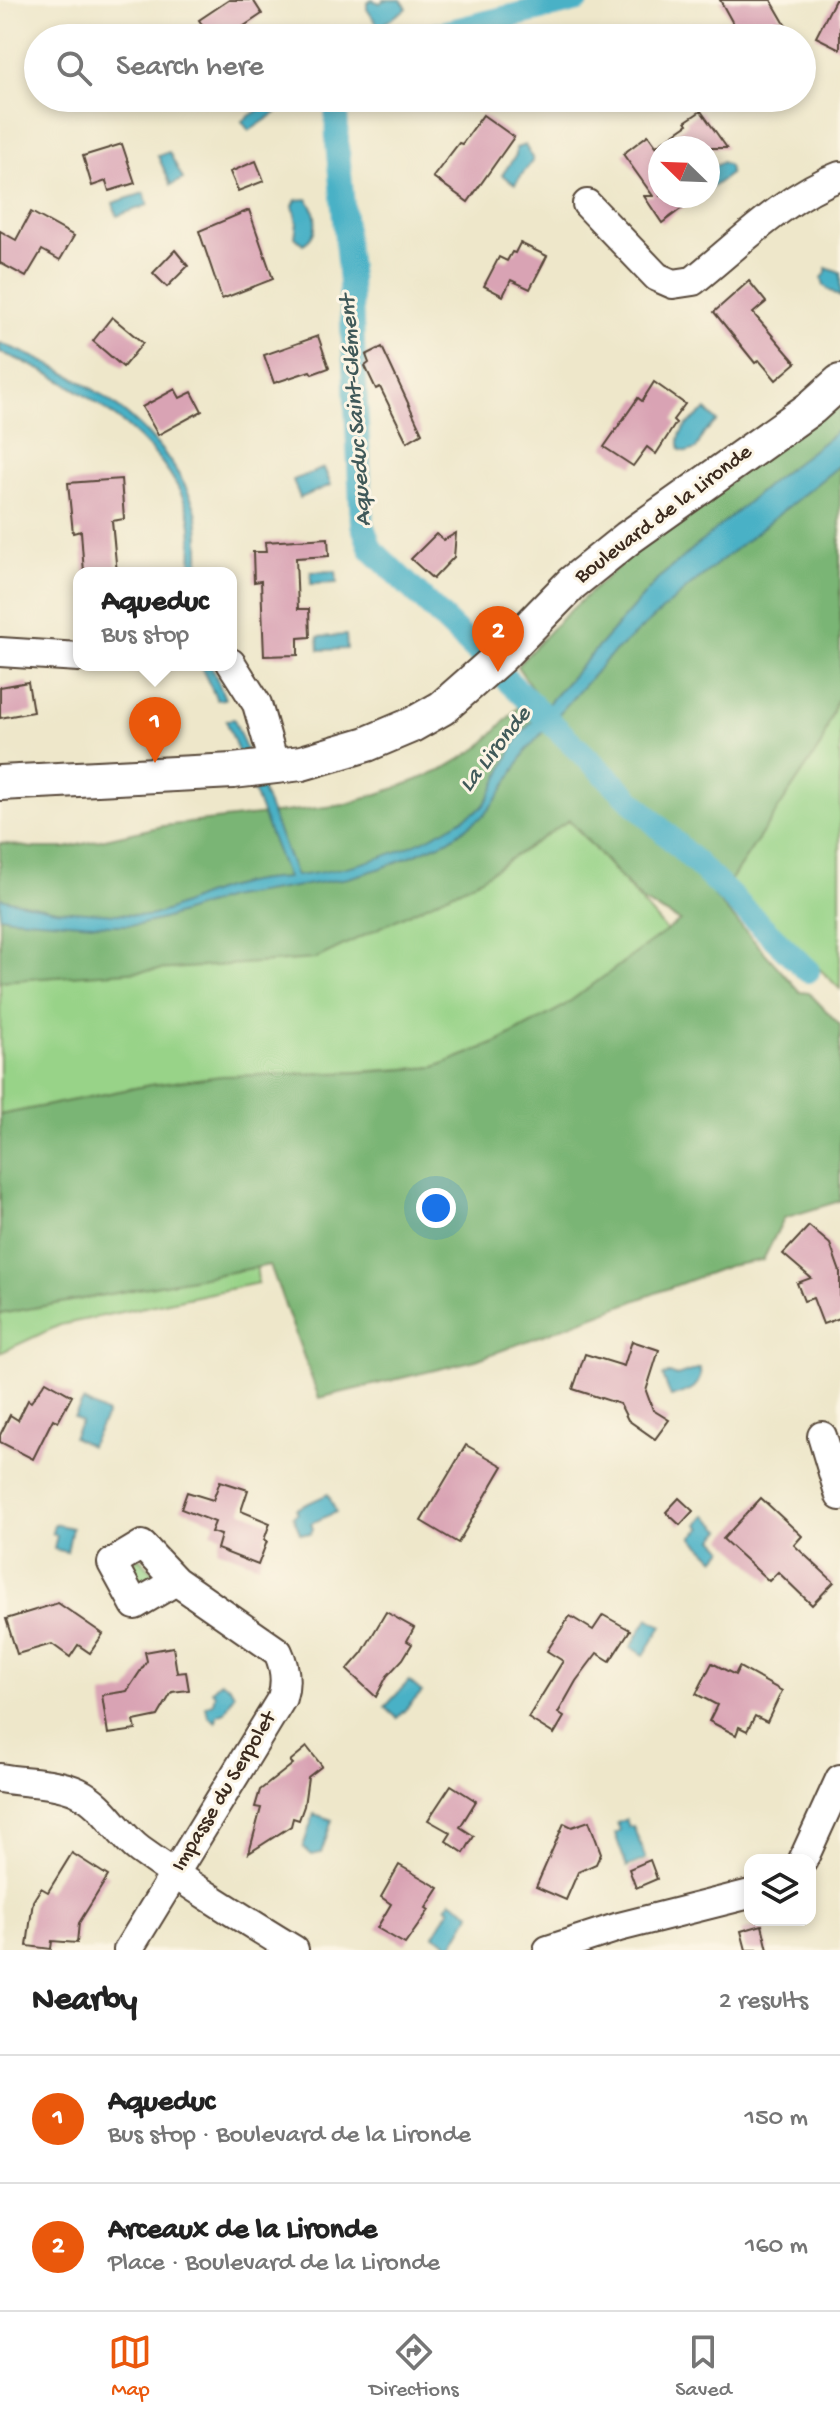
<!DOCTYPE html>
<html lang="en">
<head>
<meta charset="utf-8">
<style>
  :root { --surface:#fff; --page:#f6f6f6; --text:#222; --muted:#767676; --line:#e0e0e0; --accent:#ea580c }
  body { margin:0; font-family:"Gochi Hand",sans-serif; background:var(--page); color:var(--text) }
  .controls { position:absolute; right:24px; bottom:24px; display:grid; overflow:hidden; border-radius:16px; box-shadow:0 4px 12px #0003 }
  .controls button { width:72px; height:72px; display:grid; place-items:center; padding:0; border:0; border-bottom:2px solid var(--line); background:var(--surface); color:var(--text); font:40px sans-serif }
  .compass { position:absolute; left:648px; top:136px; width:72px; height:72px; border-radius:50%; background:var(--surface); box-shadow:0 4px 12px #0003; rotate:293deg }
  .you { position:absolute; left:436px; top:1208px; width:28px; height:28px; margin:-20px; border:6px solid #fff; border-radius:50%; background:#1a73e8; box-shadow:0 0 0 12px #1a73e833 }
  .badge { display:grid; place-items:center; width:52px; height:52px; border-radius:50%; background:var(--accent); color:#fff; font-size:26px; font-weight:700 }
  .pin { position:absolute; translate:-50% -66px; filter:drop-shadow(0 2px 4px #0008) }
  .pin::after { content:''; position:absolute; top:42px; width:28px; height:24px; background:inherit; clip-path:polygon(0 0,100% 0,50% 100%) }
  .popup { position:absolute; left:73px; top:567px; width:164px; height:104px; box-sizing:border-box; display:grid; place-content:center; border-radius:16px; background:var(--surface); filter:drop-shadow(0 2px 6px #0005); font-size:26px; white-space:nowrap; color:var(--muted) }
  .popup b { font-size:30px; color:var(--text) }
  .popup::after { content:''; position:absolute; left:50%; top:100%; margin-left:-16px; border:16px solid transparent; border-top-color:var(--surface) }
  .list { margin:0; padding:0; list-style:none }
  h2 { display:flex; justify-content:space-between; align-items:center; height:104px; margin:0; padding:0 32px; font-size:34px }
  h2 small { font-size:26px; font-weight:400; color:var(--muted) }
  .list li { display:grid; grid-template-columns:52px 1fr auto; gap:24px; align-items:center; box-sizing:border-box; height:128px; padding:0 32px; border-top:2px solid var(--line) }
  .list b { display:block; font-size:30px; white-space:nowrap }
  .list p { margin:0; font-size:26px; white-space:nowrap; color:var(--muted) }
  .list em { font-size:26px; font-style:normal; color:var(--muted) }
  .icon { flex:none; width:44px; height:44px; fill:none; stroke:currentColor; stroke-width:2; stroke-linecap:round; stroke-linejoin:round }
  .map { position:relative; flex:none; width:840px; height:1950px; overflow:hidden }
  .search { position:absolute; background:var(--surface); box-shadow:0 4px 12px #0003; left:24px; right:24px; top:24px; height:88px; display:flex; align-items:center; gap:20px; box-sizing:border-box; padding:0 28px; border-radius:44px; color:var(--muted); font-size:30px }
  .sheet { height:360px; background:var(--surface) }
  nav { display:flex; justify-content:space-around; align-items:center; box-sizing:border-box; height:112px; border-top:2px solid var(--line); background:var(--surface); font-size:22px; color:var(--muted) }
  nav a { display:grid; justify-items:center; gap:4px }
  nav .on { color:var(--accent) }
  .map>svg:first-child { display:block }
</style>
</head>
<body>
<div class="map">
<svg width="840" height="1950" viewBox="0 0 840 1950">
  <rect width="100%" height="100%" fill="#fcf5e5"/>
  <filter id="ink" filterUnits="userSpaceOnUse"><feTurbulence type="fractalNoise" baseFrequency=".0125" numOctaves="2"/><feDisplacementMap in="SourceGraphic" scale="16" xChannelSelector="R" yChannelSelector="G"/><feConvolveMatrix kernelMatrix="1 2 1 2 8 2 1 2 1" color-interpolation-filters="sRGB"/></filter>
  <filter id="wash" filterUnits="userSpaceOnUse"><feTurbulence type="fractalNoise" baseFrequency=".006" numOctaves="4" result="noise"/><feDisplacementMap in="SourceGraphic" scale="32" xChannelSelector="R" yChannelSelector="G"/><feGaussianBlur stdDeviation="1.8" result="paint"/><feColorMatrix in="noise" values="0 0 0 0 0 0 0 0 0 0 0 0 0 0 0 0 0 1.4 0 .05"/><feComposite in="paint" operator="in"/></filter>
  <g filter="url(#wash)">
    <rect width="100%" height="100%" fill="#eee7ca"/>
    <g fill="#98d388" stroke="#6a7e53" stroke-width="2">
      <polygon points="840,691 840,989 730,881 821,745"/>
      <polygon points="569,820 667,931 561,1008 498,1042 435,1067 150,1085 0,1115 0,981 155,969 476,881"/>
      <polygon points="251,1208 258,1283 60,1325 0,1353 0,1222"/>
      <polygon points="139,1558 158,1578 137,1592 127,1567"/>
    </g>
    <polygon fill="#7ab574" stroke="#5a7049" stroke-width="2" points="840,401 840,691 821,745 730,881 714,896 800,992 809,993 840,1025 840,1201 784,1218 763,1260 728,1266 476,1360 319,1398 270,1265 0,1314 0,1115 150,1085 221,1076 364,1072 435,1067 498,1042 561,1008 680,921 642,901 569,820 477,881 315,959 0,981 0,843 33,848 65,848 163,826 344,805 399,787 440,771 479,748 534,691 517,666 559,621 634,552"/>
    <g fill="#48b1c6" stroke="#426e72" stroke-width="2">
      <polygon points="372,0 380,3 384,0 401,0 407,8 379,27 367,9 367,3"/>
      <polygon points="269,103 276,113 249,131 242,121"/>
      <polygon points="525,145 533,160 515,184 502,175 516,155 516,148"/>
      <polygon points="169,152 183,179 171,185 158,156"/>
      <polygon points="722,162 729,166 730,174 708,190 708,170"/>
      <polygon points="144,193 148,205 117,216 113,203"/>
      <path d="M307 199C318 212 320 235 303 244L295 237 297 223 293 206 296 200Z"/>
      <polygon points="826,268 840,273 840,297 824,286 822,278 826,273"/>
      <path d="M0 343C73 371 150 416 186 488 191 498 196 507 197 517 200 535 199 555 199 573L191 572C191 553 194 530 188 511 164 436 69 379 0 352Z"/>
      <path d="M706 410 717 421 704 433 696 449 687 452 680 450C674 431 692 420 706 410Z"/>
      <path d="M840 429V465L691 585 607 659 526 751 499 796 484 815 449 840 382 868 348 878 227 898 163 919 138 925H108L10 918 0 916V898L56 910 149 916C171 911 189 900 210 893 234 884 261 879 287 878L226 720 234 719 296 876C356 869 411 851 463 819 470 814 479 811 484 805 499 784 505 756 521 734L660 577 770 483Z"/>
      <polygon points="324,468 331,485 300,498 293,480"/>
      <polygon points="336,571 337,583 311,584 311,572"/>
      <polygon points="346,635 347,649 319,650 318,637"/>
      <polygon points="200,665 211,665 225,699 217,700"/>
      <path d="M700 1368C703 1389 687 1392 671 1397L663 1376 670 1373 677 1376Z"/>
      <polygon points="83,1401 107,1414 90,1446 73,1437 81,1422 74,1417"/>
      <polygon points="328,1494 336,1512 311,1523 313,1529 310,1534 300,1533 293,1516 298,1513 296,1509"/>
      <polygon points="706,1515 722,1530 714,1539 724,1549 715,1559 692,1537 702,1528 698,1524"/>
      <polygon points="54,1524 72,1528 67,1552 54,1549 57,1535 52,1533"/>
      <polygon points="648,1618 662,1626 644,1655 631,1647"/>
      <polygon points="221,1681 230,1687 234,1694 225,1712 217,1715 216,1722 208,1716 206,1706 213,1703 215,1694 212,1690"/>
      <polygon points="409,1681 422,1692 397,1718 385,1707"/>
      <polygon points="314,1814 332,1820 321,1853 312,1855 303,1847"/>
      <polygon points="626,1819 629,1827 633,1826 646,1859 627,1867 615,1834 620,1831 617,1823"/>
      <polygon points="451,1900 471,1913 452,1946 434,1935 450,1909 446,1907"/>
    </g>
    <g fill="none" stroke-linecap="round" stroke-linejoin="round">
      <g stroke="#48b1c6" stroke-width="24">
        <polyline points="422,38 578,0"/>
        <polyline points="336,98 337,141 350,283 362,524 371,549 808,971"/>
      </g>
    </g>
    <g id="blocks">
      <g fill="#d9a3b4">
        <polygon points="229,0 253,0 262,14 226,38 211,38 199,20"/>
        <polygon points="720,0 771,0 793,38 741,38"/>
        <polygon points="835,0 840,0 840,49 816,37"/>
        <polygon points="701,111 727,148 657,148 660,152 660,196 698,196 662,223 644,196 653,196 623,154 648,135 656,146 688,124 686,121"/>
        <polygon points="483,115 514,137 468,202 433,177 459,143 462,144"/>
        <polygon points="122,144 135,183 109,191 106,181 92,186 83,156"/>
        <polygon points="256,161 264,181 238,191 230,172"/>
        <polygon points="249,210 273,279 222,299 199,231"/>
        <polygon points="31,212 74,236 60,260 42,250 26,277 0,263 0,231 16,240"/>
        <polygon points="520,243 547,256 530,289 511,280 503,296 484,286 499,257 507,261 512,252 515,253"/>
        <polygon points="175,250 188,266 167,287 153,273"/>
        <polygon points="749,281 766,302 753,313 796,363 776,380 759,360 755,363 714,312"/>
        <polygon points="112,317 143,343 123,367 93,341"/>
        <polygon points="318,336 329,368 312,374 310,371 274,383 264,355"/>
        <polygon points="382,347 422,433 407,442 380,387 376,389 365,366 369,363 366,355"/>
        <polygon points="654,382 685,404 673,420 676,423 656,454 647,447 633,466 604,447 638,398 642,401"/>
        <polygon points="175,389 180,398 192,392 202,411 158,435 142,407"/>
        <polygon points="121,479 124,519 112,521 117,573 84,573 81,531 73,533 68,483"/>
        <polygon points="456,533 454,557 433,579 411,559 436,534 444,540"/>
        <polygon points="328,538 329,556 296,558 298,609 309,609 310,637 298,638 298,655 264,656 261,581 254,582 253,552 266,552 265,542"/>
        <polygon points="28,682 33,712 0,718 0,687"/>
        <polygon points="809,1226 830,1244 840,1272 840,1318 823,1324 813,1298 804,1301 797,1283 811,1278 783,1254"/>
        <polygon points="632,1341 659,1350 646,1391 653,1410 669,1420 655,1439 628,1420 620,1404 573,1389 585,1354 624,1366"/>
        <polygon points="46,1381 72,1396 58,1422 53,1419 33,1459 0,1442 0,1435 10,1415 18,1420 28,1400 31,1402"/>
        <polygon points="466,1445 503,1466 458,1543 421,1521"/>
        <polygon points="220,1481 248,1490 241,1511 270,1523 264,1540 267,1541 258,1565 217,1549 221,1535 211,1532 215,1522 181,1509 187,1492 213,1500"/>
        <polygon points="679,1498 693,1511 680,1525 666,1512"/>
        <polygon points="761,1498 802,1536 794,1545 834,1582 812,1605 778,1572 769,1581 723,1539"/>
        <polygon points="58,1603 103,1634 90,1653 78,1645 70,1657 52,1644 17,1654 6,1619"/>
        <polygon points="386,1612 414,1628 407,1641 412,1644 403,1659 387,1676 376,1697 347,1670 362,1653"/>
        <polygon points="603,1615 630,1630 610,1661 597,1653 576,1681 558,1713 564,1717 554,1734 528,1718 563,1661 547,1651 570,1616 593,1630"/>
        <polygon points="173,1647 177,1673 186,1672 189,1690 172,1692 158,1716 134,1721 136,1730 108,1734 102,1695 127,1691 147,1661 145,1652"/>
        <polygon points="712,1663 735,1675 739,1667 782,1691 767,1722 755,1716 747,1731 739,1727 736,1735 709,1721 717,1705 696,1694"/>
        <polygon points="307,1747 322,1766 308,1777 304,1806 299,1820 293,1818 291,1826 249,1853 261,1808 255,1807 260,1790 293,1764 290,1761"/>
        <polygon points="451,1785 476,1801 460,1827 474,1836 464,1853 446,1841 451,1833 428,1820"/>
        <polygon points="589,1821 601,1853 596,1864 578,1872 566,1900 536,1887 564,1823 572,1827"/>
        <polygon points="72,1853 108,1876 79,1923 77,1943 52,1941 51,1949 27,1946 33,1901 41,1888 48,1892"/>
        <polygon points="650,1860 657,1879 636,1888 629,1869"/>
        <polygon points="399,1865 439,1888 426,1908 429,1910 405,1944 377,1928 391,1904 381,1897"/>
        <polygon points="762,1925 768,1950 746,1950 741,1931"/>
      </g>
    </g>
  </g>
  <g filter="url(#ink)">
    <use href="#blocks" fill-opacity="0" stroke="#564638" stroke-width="2"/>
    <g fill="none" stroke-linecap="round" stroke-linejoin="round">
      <defs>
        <g id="minor">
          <path d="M587 204 657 277 673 284 693 281C738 245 786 196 840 176"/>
          <polyline points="0,652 79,657"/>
          <polyline points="231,663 257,704 275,767"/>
          <polyline points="822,1436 840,1496"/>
          <path d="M0 1778C26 1783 54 1781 78 1792 105 1805 117 1833 140 1850 190 1886 242 1918 294 1950"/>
          <polyline points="803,1860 840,1779"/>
          <path d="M128 1950 282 1698C287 1682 285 1667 278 1652L176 1581 142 1545 112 1563 135 1605 176 1581"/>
          <polyline points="548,1950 619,1927 750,1894"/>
        </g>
        <polyline id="tertiary" points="0,783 233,771 302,763 367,744 412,725 442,708 501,656 572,583 628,538 811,408 840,382"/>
      </defs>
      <use href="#minor" stroke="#564638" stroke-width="32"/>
      <use href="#tertiary" stroke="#564638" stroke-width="38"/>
      <use href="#minor" stroke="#fff" stroke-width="28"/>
      <use href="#tertiary" stroke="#fff" stroke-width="34"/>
    </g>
  </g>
  <g text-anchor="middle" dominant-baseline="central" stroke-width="6" stroke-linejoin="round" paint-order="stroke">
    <g font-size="22" fill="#3b2a1e" stroke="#fcf5e5">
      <text transform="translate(664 515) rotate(-37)">Boulevard de la Lironde</text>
      <text transform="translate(225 1792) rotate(-59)">Impasse du Serpolet</text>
    </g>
    <g font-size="24" font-style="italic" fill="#405959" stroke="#fcf5e5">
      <text transform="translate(357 411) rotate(-94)">Aqueduc Saint-Clément</text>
      <text transform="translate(496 750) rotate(-52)">La Lironde</text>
    </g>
  </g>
</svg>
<div class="controls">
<button><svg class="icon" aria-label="layers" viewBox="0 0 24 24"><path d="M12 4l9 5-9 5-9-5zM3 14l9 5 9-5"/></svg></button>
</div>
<svg class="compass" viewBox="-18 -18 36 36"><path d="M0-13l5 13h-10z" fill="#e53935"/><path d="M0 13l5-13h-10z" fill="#767676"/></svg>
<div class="you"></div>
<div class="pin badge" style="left:155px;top:763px">1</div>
<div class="popup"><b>Aqueduc</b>Bus stop</div>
<div class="pin badge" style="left:498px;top:672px">2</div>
<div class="search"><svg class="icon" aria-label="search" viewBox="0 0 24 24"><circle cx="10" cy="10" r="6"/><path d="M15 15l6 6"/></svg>Search here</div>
</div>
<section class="sheet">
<h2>Nearby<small>2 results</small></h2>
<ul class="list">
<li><span class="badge">1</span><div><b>Aqueduc</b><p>Bus stop · Boulevard de la Lironde</p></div><em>150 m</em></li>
<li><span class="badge">2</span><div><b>Arceaux de la Lironde</b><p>Place · Boulevard de la Lironde</p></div><em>160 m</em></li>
</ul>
</section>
<nav>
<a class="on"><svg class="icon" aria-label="map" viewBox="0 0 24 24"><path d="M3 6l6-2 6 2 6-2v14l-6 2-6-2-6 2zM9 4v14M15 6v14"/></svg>Map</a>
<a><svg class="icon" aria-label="directions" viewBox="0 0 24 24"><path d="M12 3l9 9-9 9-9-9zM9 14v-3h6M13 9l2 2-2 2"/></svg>Directions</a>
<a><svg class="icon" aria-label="saved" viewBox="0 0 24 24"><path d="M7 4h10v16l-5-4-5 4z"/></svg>Saved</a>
</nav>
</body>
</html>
